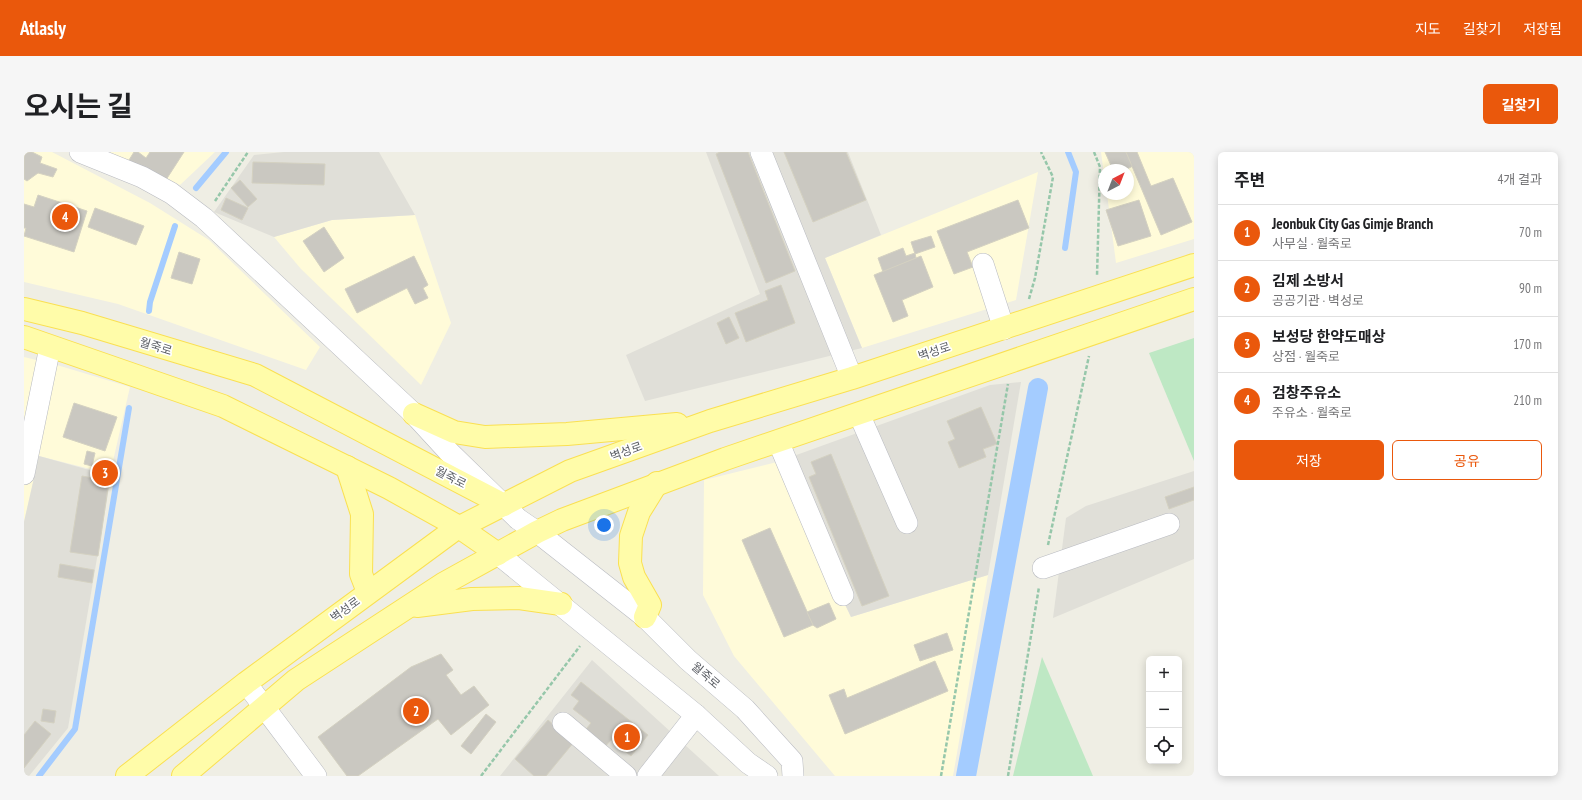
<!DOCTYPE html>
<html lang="ko">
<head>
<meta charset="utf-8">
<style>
  :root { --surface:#fff; --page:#f6f6f6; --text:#202124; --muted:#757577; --line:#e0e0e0; --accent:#ea580c }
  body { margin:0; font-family:"PT Sans Narrow","Noto Sans KR",sans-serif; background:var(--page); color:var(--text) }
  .controls { position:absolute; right:12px; bottom:12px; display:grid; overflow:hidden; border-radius:6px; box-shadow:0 2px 10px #0003 }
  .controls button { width:36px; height:36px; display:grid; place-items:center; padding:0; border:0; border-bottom:1px solid var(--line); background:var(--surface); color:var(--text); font:20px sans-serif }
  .compass { position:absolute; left:1074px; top:12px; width:36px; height:36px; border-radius:50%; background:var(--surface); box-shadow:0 2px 10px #0003; rotate:42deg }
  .you { position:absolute; left:580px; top:373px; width:14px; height:14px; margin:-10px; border:3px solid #fff; border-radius:50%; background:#1a73e8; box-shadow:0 0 0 6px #1a73e833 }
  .badge { display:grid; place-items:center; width:26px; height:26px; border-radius:50%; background:var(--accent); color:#fff; font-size:13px; font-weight:700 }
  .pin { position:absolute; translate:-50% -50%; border:2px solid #fff; box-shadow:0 1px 4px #0006 }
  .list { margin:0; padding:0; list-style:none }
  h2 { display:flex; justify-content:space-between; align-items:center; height:52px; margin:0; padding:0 16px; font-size:17px }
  h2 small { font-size:13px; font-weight:400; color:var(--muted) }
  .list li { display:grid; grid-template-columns:26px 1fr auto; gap:12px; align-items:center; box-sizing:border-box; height:56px; padding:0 16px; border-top:1px solid var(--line) }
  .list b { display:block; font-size:15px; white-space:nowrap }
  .list p { margin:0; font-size:13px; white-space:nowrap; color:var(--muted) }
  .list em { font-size:13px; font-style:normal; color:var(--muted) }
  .actions { display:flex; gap:8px; padding:12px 16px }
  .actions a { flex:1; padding:9px 0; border:1px solid var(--accent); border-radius:6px; text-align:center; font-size:14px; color:var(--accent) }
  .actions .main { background:var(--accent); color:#fff }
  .icon { flex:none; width:22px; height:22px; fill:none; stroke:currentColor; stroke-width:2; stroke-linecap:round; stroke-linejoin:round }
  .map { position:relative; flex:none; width:1170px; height:624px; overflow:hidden; border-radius:6px }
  header { display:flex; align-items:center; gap:24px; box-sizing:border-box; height:56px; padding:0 20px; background:var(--accent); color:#fff }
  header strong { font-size:19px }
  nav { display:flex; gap:22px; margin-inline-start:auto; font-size:14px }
  .intro { display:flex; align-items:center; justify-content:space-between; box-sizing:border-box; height:96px; padding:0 24px }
  h1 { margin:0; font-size:28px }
  .button { padding:10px 18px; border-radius:6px; background:var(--accent); color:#fff; font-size:14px; font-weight:700 }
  main { display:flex; gap:24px; padding:0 24px }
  aside { flex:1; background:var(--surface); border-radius:6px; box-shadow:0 2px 10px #0003 }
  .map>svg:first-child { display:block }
</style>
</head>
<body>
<header>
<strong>Atlasly</strong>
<nav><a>지도</a><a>길찾기</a><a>저장됨</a></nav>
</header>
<div class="intro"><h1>오시는 길</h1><a class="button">길찾기</a></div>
<main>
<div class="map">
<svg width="1170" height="624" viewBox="0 0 1170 624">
  <rect width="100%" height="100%" fill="#efeee4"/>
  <g fill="#fffbd9">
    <polygon points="0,0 28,0 126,51 185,88 296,195 282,218 94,152 0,130"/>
    <polygon points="85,0 191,0 156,33"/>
    <polygon points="1077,0 1170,0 1170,87 1092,111 1083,42 1104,42 1104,18 1080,18 1080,23"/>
    <polygon points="1014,20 992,148 838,196 801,106"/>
    <polygon points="391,63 427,171 397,233 277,117 250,85 308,68"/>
    <polygon points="0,205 33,213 106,235 86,322 15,304 0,370"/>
    <polygon points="753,310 827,465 964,423 929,624 811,624 710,504 679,443 680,328"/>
  </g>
  <g fill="#e0dfd8">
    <polygon points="260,0 355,0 391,63 308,68 250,85 190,60 230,3"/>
    <polygon points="682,0 824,0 857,83 801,106 838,196 621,249 602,203 736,142"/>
    <polygon points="997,230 964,423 827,465 753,310 966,233"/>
    <polygon points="15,304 87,324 44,576 5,624 0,624 0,370"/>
    <polygon points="1170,319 1170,407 1029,466 1042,366 1062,354"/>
    <polygon points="568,508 695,624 476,624"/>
  </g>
  <g fill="#bee8c4">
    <polygon points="1170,186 1170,309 1125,201"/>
    <polygon points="1018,505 1069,624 989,624"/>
  </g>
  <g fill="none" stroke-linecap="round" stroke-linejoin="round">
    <g stroke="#a4ccff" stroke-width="6">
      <polyline points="172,36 202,0"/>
      <polyline points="1041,96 1052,20 1044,0"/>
      <polyline points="125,159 126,150 151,74"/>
      <polyline points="15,624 51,577 105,256"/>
    </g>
    <polyline stroke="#a4ccff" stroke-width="20" points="942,624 1014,236"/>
  </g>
  <g fill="#cac8c1" stroke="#d4d1c1">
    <polygon points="0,0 8,0 18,5 16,11 33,17 29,25 14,21 3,29 0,27"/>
    <polygon points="110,0 114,0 122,6 126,0 160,0 140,31 105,8"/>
    <polygon points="696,0 724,0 771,119 742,131 692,2"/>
    <polygon points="760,0 822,0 842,48 789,70"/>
    <polygon points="1081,0 1102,0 1109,14 1101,18 1089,18"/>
    <polygon points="1102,0 1113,0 1127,34 1149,26 1168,70 1137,83"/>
    <polygon points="229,10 301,12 300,33 228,31"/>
    <polygon points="216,28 233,47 224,55 207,36"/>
    <polygon points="14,43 63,59 50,100 0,84 2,76 0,76 0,52 10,55"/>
    <polygon points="202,46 224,56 218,68 197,58"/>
    <polygon points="994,48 1005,76 943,100 949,115 930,122 913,79"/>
    <polygon points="1115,48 1127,84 1094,94 1082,58"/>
    <polygon points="71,56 120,74 112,93 64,75"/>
    <polygon points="300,75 320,106 300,120 279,89"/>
    <polygon points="907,84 911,95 891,102 887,90"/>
    <polygon points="879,96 882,104 891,101 892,106 859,120 854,106"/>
    <polygon points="155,100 176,107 168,132 147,126"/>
    <polygon points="390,104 404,133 399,136 404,146 391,152 383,136 333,161 321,137"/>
    <polygon points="897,104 909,135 878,148 884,164 869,170 850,123"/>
    <polygon points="757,133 771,171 722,190 711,161 744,148 741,139"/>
    <polygon points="705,165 715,186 702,192 693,171"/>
    <polygon points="50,251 93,265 81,299 39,285"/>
    <polygon points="957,255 973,292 959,297 962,305 935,316 924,290 931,287 923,269"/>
    <polygon points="63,299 71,301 68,314 60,312"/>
    <polygon points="807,302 865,444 838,454 785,325 792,322 787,310"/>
    <polygon points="58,324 85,329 74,404 46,400"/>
    <polygon points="1170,335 1170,348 1145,357 1141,345"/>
    <polygon points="746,376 789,473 760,485 718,388"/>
    <polygon points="36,412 70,418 68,431 34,425"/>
    <polygon points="805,451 812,467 793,476 789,473 783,460"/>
    <polygon points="923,481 929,498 896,509 890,493"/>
    <polygon points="417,502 429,518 422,523 437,543 450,534 465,553 427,583 414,567 334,624 323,624 294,585 387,515"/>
    <polygon points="911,509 924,539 821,582 805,543 820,537 823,546"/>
    <polygon points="557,530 624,583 607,604 587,588 579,597 559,581 567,571 549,557 555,549 547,543"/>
    <polygon points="19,557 32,559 30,571 17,569"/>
    <polygon points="462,562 472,570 447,602 437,594"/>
    <polygon points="524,568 550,590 522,624 510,624 491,607"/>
    <polygon points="11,569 27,582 0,616 0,583"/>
  </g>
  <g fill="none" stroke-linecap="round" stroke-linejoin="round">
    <defs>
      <g id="minor">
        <polyline points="56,0 118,25 147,41 180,66 390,262 424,299 494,367 513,380 621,465 664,508 721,557 768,609 769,624"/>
        <polyline points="737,0 828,226"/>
        <polyline points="959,112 980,177"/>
        <polyline points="835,262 883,371"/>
        <polyline points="754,289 819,443"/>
        <polyline points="0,322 26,195"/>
        <polyline points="474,402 672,563 724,611 743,624"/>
        <polyline points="1019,416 1145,372"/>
        <polyline points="222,531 292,624"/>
        <polyline points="539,571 602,624"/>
        <polyline points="624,624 672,563"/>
      </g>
      <g id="major">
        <polyline points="0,157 58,171 231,223 480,353"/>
        <polyline points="0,185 199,254 365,336 435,375 474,402"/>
        <polyline points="390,262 430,280 461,285 543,282 653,272"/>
        <polyline points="323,315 338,362 337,422 344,440"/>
        <polyline points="393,454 448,447 495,446 537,452"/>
        <polyline points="621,465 626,453 610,425 606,411 607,384 615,360 633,331"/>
        <polyline points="103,624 222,531 430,378 546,319 686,269 828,226 1170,113"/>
        <polyline points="159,624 272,528 419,432 513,380 538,368 701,307 1170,147"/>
      </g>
    </defs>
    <use href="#minor" stroke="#b9bbc1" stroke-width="22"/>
    <use href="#major" stroke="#fae052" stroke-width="24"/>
    <g stroke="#96c7aa" stroke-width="2.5" stroke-dasharray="4 2" stroke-linecap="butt">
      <polyline points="1070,0 1076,15 1073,124"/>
      <polyline points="191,49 224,0"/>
      <polyline points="1005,147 1011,126 1029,25 1017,0"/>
      <polyline points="1024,393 1065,204"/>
      <polyline points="457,624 556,494"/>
      <polyline points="917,624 984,232"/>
      <polyline points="984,624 1015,435"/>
    </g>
    <use href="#minor" stroke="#fff" stroke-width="21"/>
    <use href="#major" stroke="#fffca9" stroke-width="22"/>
  </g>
  <g text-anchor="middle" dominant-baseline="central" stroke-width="3.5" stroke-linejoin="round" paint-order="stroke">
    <g font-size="12" fill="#5c5f65" stroke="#fff">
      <text transform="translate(132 194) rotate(17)">월죽로</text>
      <text transform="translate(910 199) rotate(-18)">벽성로</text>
      <text transform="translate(602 299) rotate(-20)">벽성로</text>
      <text transform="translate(427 325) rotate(27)">월죽로</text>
      <text transform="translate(321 457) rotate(-36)">벽성로</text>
      <text transform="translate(682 523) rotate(40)">월죽로</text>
    </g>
  </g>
</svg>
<div class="controls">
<button>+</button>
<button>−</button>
<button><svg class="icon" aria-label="locate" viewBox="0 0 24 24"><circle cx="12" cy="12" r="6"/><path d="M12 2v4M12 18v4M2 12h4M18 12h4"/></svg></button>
</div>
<svg class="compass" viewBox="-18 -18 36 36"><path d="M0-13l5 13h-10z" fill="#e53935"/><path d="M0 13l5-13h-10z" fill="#757577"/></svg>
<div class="you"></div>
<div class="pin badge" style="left:603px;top:585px">1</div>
<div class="pin badge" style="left:392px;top:559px">2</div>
<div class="pin badge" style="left:81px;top:321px">3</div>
<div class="pin badge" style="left:41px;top:65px">4</div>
</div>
<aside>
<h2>주변<small>4개 결과</small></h2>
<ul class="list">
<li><span class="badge">1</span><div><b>Jeonbuk City Gas Gimje Branch</b><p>사무실 · 월죽로</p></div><em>70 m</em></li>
<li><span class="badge">2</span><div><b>김제 소방서</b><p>공공기관 · 벽성로</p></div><em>90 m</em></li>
<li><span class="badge">3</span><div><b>보성당 한약도매상</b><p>상점 · 월죽로</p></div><em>170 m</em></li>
<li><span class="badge">4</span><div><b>검창주유소</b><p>주유소 · 월죽로</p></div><em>210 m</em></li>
</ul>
<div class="actions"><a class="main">저장</a><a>공유</a></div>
</aside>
</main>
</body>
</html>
